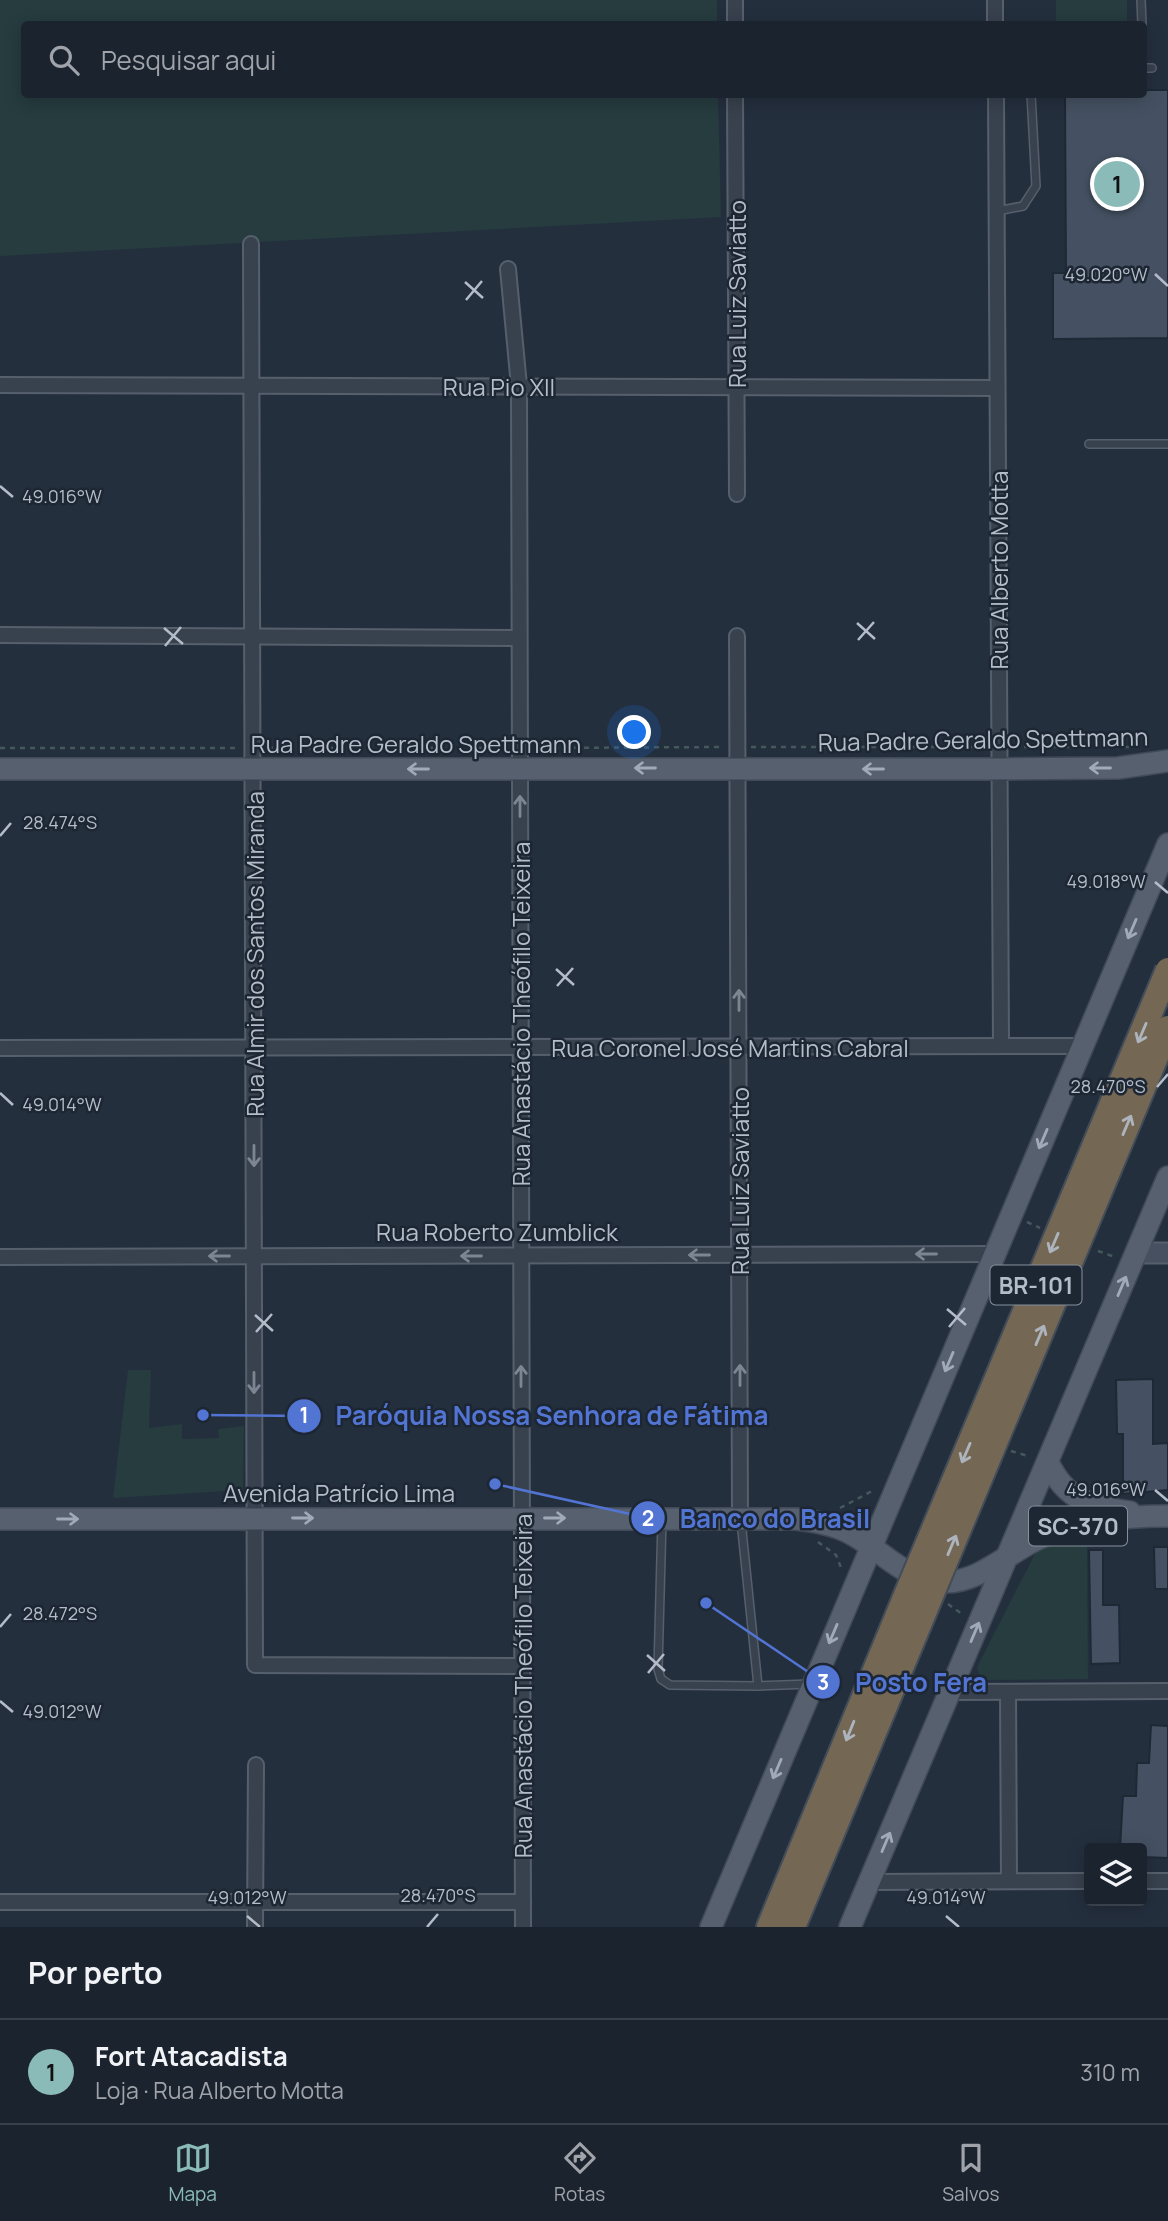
<!DOCTYPE html>
<html lang="pt">
<head>
<meta charset="utf-8">
<style>
  :root { --surface:#1b232e; --page:#282f3a; --text:#f1f3f6; --muted:#a0a4aa; --line:#39404a; --accent:#8bbbb9 }
  body { margin:0; font-family:Manrope,sans-serif; background:var(--page); color:var(--text) }
  .controls { position:absolute; right:21px; bottom:21px; display:grid; overflow:hidden; border-radius:7px; box-shadow:0 4px 18px #0003 }
  .controls button { width:63px; height:63px; display:grid; place-items:center; padding:0; border:0; border-bottom:2px solid var(--line); background:var(--surface); color:var(--text); font:35px sans-serif }
  .you { position:absolute; left:635px; top:733px; width:24px; height:24px; margin:-18px; border:5px solid #fff; border-radius:50%; background:#1a73e8; box-shadow:0 0 0 10px #1a73e833 }
  .badge { display:grid; place-items:center; width:46px; height:46px; border-radius:50%; background:var(--accent); color:#111; font-size:23px; font-weight:700 }
  .pin { position:absolute; translate:-50% -50%; border:4px solid #fff; box-shadow:0 2px 7px #0006 }
  .list { margin:0; padding:0; list-style:none }
  h2 { display:flex; justify-content:space-between; align-items:center; height:91px; margin:0; padding:0 28px; font-size:30px }
  h2 small { font-size:23px; font-weight:400; color:var(--muted) }
  .list li { display:grid; grid-template-columns:46px 1fr auto; gap:21px; align-items:center; box-sizing:border-box; height:105px; padding:0 28px; border-top:2px solid var(--line) }
  .list b { display:block; font-size:26px; white-space:nowrap }
  .list p { margin:0; font-size:23px; white-space:nowrap; color:var(--muted) }
  .list em { font-size:23px; font-style:normal; color:var(--muted) }
  .icon { flex:none; width:38px; height:38px; fill:none; stroke:currentColor; stroke-width:2; stroke-linecap:round; stroke-linejoin:round }
  .map { position:relative; flex:none; width:1168px; height:1927px; overflow:hidden }
  .search { position:absolute; background:var(--surface); box-shadow:0 4px 18px #0003; left:21px; right:21px; top:21px; height:77px; display:flex; align-items:center; gap:18px; box-sizing:border-box; padding:0 24px; border-radius:7px; color:var(--muted); font-size:26px }
  .sheet { height:196px; background:var(--surface) }
  nav { display:flex; justify-content:space-around; align-items:center; box-sizing:border-box; height:98px; border-top:2px solid var(--line); background:var(--surface); font-size:19px; color:var(--muted) }
  nav a { display:grid; justify-items:center; gap:4px }
  nav .on { color:var(--accent) }
  .map>svg:first-child { display:block }
</style>
</head>
<body>
<div class="map">
<svg width="1168" height="1927" viewBox="0 0 1168 1927">
  <rect width="100%" height="100%" fill="#242f3e"/>
  <g fill="#263c3f">
    <polygon points="0,0 717,0 717,24 24,24 24,94 718,95 721,217 0,256"/>
    <rect x="1056" y="0" width="71" height="24"/>
    <polygon points="128,1370 151,1370 149,1428 182,1424 182,1439 219,1438 218,1429 244,1426 243,1490 113,1498"/>
    <polygon points="1053,1541 1087,1542 1088,1679 987,1680 980,1676 977,1667 1039,1546"/>
  </g>
  <g fill="#455162" stroke="#1f2835" stroke-width="2">
    <polygon points="1144,90 1168,90 1168,338 1053,339 1053,273 1066,273 1065,94 1144,94"/>
    <polygon points="1153,1379 1153,1444 1168,1443 1168,1490 1123,1494 1123,1434 1117,1434 1116,1380"/>
    <polygon points="1154,1547 1168,1547 1168,1589 1155,1589"/>
    <polygon points="1089,1550 1103,1550 1103,1605 1119,1605 1120,1663 1091,1664"/>
    <polygon points="1151,1725 1168,1726 1168,1858 1142,1857 1142,1848 1120,1848 1123,1796 1136,1796 1137,1763 1149,1763"/>
  </g>
  <g fill="none" stroke-linecap="round" stroke-linejoin="round">
    <defs>
      <g id="lane">
        <polyline points="1141,0 1142,24"/>
        <polyline points="1144,68 1152,68"/>
        <polyline points="997,211 1023,206 1036,186 1031,94"/>
        <polyline points="1089,444 1168,444"/>
        <polyline points="662,1520 658,1669 661,1679 670,1685 758,1686"/>
        <polyline points="741,1521 758,1686 810,1684"/>
      </g>
      <g id="street">
        <polyline points="735,0 735,24"/>
        <polyline points="995,0 995,24"/>
        <polyline points="735,94 737,494"/>
        <polyline points="996,94 1001,1046"/>
        <polyline points="251,244 255,1665 522,1666"/>
        <polyline points="508,269 519,386 523,1927"/>
        <polyline points="0,385 997,388"/>
        <polyline points="0,635 519,638"/>
        <polyline points="737,636 740,1517"/>
        <polyline points="0,1048 1082,1046"/>
        <polyline points="0,1257 994,1254"/>
        <polyline points="949,1692 1168,1691"/>
        <polyline points="1008,1692 1009,1881"/>
        <polyline points="1142,1881 1168,1881"/>
        <polyline points="869,1882 1089,1881"/>
        <polyline points="0,1902 523,1902"/>
        <polyline points="255,1927 256,1765"/>
      </g>
      <polyline id="secondary" points="1136,1253 1168,1253"/>
      <g id="primary">
        <polyline points="0,769 999,769 1118,768 1168,761"/>
        <path d="M1048 1462C1066 1501 1091 1506 1130 1512"/>
        <path d="M0 1519H796C814 1521 832 1524 848 1532 882 1549 904 1582 946 1582 981 1582 1011 1550 1042 1537 1079 1521 1128 1516 1168 1516"/>
        <polyline points="711,1927 1168,844"/>
        <polyline points="850,1927 1168,1177"/>
      </g>
      <g id="highway">
        <polyline points="769,1927 904,1600"/>
        <polyline points="793,1927 926,1608"/>
      </g>
    </defs>
    <use href="#lane" stroke="#565f6c" stroke-width="10"/>
    <use href="#street" stroke="#565f6c" stroke-width="18"/>
    <use href="#secondary" stroke="#565f6c" stroke-width="23"/>
    <use href="#primary" stroke="#414a57" stroke-width="24"/>
    <use href="#highway" stroke="#434c59" stroke-width="28"/>
    <g stroke="#44595c" stroke-width="2.5" stroke-dasharray="5 5" stroke-linecap="butt">
      <polyline points="751,747 986,747"/>
      <polyline points="1014,747 1130,747"/>
      <polyline points="0,748 237,748"/>
      <polyline points="268,748 507,748"/>
      <polyline points="534,748 724,747"/>
      <polyline points="1027,1222 1040,1228"/>
      <polyline points="1098,1251 1115,1257"/>
      <polyline points="1011,1451 1028,1456"/>
      <polyline points="840,1508 874,1490"/>
      <polyline points="818,1542 836,1555 842,1570"/>
      <polyline points="948,1604 962,1614"/>
    </g>
    <use href="#lane" stroke="#38414e" stroke-width="7"/>
    <use href="#street" stroke="#38414e" stroke-width="14"/>
    <use href="#secondary" stroke="#465061" stroke-width="19"/>
    <use href="#primary" stroke="#56606e" stroke-width="21"/>
    <use href="#highway" stroke="#746855" stroke-width="24"/>
    <defs>
      <g id="highway-bridge">
        <polyline points="904,1600 1168,970"/>
        <polyline points="926,1608 1168,1028"/>
      </g>
    </defs>
    <use href="#highway-bridge" stroke="#434c59" stroke-width="28" stroke-linecap="butt"/>
    <use href="#highway-bridge" stroke="#746855" stroke-width="24"/>
  </g>
  <defs><path id="oneway-shaft" d="M-6 0H5M1.5-3L5.5 0L1.5 3" fill="none" stroke-width="1.6" stroke-linecap="round" stroke-linejoin="round" transform="scale(1.75)"/></defs>
  <g stroke="#a1aab7">
    <use href="#oneway-shaft" transform="translate(645 768) rotate(180)"/>
    <use href="#oneway-shaft" transform="translate(1100 768) rotate(180)"/>
    <use href="#oneway-shaft" transform="translate(418 769) rotate(180)"/>
    <use href="#oneway-shaft" transform="translate(873 769) rotate(-180)"/>
    <use href="#oneway-shaft" transform="translate(1132 929) rotate(113)"/>
    <use href="#oneway-shaft" transform="translate(1043 1139) rotate(113)"/>
    <use href="#oneway-shaft" transform="translate(1122 1286) rotate(-67)"/>
    <use href="#oneway-shaft" transform="translate(949 1362) rotate(113)"/>
    <use href="#oneway-shaft" transform="translate(303 1518)"/>
    <use href="#oneway-shaft" transform="translate(555 1518)"/>
    <use href="#oneway-shaft" transform="translate(68 1519)"/>
    <use href="#oneway-shaft" transform="translate(975 1632) rotate(-67)"/>
    <use href="#oneway-shaft" transform="translate(833 1634) rotate(113)"/>
    <use href="#oneway-shaft" transform="translate(777 1769) rotate(113)"/>
    <use href="#oneway-shaft" transform="translate(886 1842) rotate(-67)"/>
  </g>
  <g stroke="#7c8592">
    <use href="#oneway-shaft" transform="translate(520 806) rotate(-90)"/>
    <use href="#oneway-shaft" transform="translate(739 1000) rotate(-90)"/>
    <use href="#oneway-shaft" transform="translate(254 1156) rotate(90)"/>
    <use href="#oneway-shaft" transform="translate(926 1254) rotate(180)"/>
    <use href="#oneway-shaft" transform="translate(699 1255) rotate(180)"/>
    <use href="#oneway-shaft" transform="translate(219 1256) rotate(180)"/>
    <use href="#oneway-shaft" transform="translate(471 1256) rotate(180)"/>
    <use href="#oneway-shaft" transform="translate(740 1375) rotate(-90)"/>
    <use href="#oneway-shaft" transform="translate(521 1376) rotate(-90)"/>
    <use href="#oneway-shaft" transform="translate(254 1383) rotate(90)"/>
  </g>
  <g stroke="#aeb4bd">
    <use href="#oneway-shaft" transform="translate(1142 1033) rotate(113)"/>
    <use href="#oneway-shaft" transform="translate(1127 1125) rotate(-67)"/>
    <use href="#oneway-shaft" transform="translate(1054 1243) rotate(113)"/>
    <use href="#oneway-shaft" transform="translate(1040 1335) rotate(-67)"/>
    <use href="#oneway-shaft" transform="translate(966 1453) rotate(113)"/>
    <use href="#oneway-shaft" transform="translate(952 1545) rotate(-67)"/>
    <use href="#oneway-shaft" transform="translate(850 1731) rotate(112)"/>
  </g>
  <path fill="none" stroke="#b4bcc9" stroke-width="2.5" d="M1155 274 1168 286M465 282 483 298M466 300 482 281M0 486 13 497M857 623 875 639M164 628 183 644M858 640 874 622M165 646 181 627M0 836 11 823M1155 882 1168 893M556 969 574 985M557 986 573 968M1157 1087 1168 1074M0 1093 13 1105M947 1309 966 1325M255 1315 273 1331M949 1327 965 1308M256 1332 272 1314M1155 1490 1168 1501M0 1627 11 1614M647 1655 665 1671M648 1673 664 1654M0 1701 13 1712M247 1916 260 1927M946 1916 959 1927M427 1927 438 1914"/>
  <g text-anchor="middle" dominant-baseline="central" stroke-width="5" stroke-linejoin="round" paint-order="stroke">
    <g fill="#1d2633" stroke="#878f9c" stroke-width="2">
      <rect x="990.5" y="1265.5" width="91" height="39" rx="5"/>
      <rect x="1029" y="1506.5" width="98" height="39" rx="5"/>
    </g>
    <g font-size="23" font-weight="bold" fill="#b4bcc9">
      <text x="1036" y="1285">BR-101</text>
      <text x="1078" y="1526">SC-370</text>
    </g>
    <g font-size="24" fill="#b4bcc9" stroke="#1d2633">
      <text transform="translate(736 294) rotate(-90)">Rua Luiz Saviatto</text>
      <text x="499" y="386">Rua Pio XII</text>
      <text transform="translate(998 570) rotate(-90)">Rua Alberto Motta</text>
      <text transform="translate(983 739) rotate(-1)">Rua Padre Geraldo Spettmann</text>
      <text x="416" y="743">Rua Padre Geraldo Spettmann</text>
      <text transform="translate(254 954) rotate(-90)">Rua Almir dos Santos Miranda</text>
      <text transform="translate(520 1014) rotate(-90)">Rua Anastácio Theófilo Teixeira</text>
      <text x="730" y="1047">Rua Coronel José Martins Cabral</text>
      <text transform="translate(739 1181) rotate(-90)">Rua Luiz Saviatto</text>
      <text x="497" y="1231">Rua Roberto Zumblick</text>
      <text x="339" y="1492">Avenida Patrício Lima</text>
      <text transform="translate(522 1686) rotate(-90)">Rua Anastácio Theófilo Teixeira</text>
    </g>
  </g>
  <g font-size="18" text-anchor="middle" fill="#b4bcc9" stroke="#1d2633" stroke-width="5" stroke-linejoin="round" paint-order="stroke">
    <text x="1106" y="281">49.020°W</text>
    <text x="62" y="503">49.016°W</text>
    <text x="60" y="829">28.474°S</text>
    <text x="1106" y="888">49.018°W</text>
    <text x="1108" y="1093">28.470°S</text>
    <text x="62" y="1111">49.014°W</text>
    <text x="1106" y="1496">49.016°W</text>
    <text x="60" y="1620">28.472°S</text>
    <text x="62" y="1718">49.012°W</text>
    <text x="438" y="1902">28.470°S</text>
    <text x="247" y="1904">49.012°W</text>
    <text x="946" y="1904">49.014°W</text>
  </g>
  <path fill="none" stroke="#5274d3" stroke-width="2.5" d="M203 1415L304 1416M495 1484L648 1518M706 1603L823 1682"/>
  <g fill="#5274d3" stroke="#1d2633" stroke-width="2.5">
    <circle cx="203" cy="1415" r="7"/>
    <circle cx="495" cy="1484" r="7"/>
    <circle cx="706" cy="1603" r="7"/>
    <circle cx="304" cy="1416" r="18"/>
    <circle cx="648" cy="1518" r="18"/>
    <circle cx="823" cy="1682" r="18"/>
  </g>
  <g font-size="21" text-anchor="middle" font-weight="bold" fill="#fff">
    <text x="304" y="1423">1</text>
    <text x="648" y="1526">2</text>
    <text x="823" y="1690">3</text>
  </g>
  <g font-size="26" text-anchor="middle" font-weight="bold" fill="#5274d3" stroke="#1d2633" stroke-width="5" stroke-linejoin="round" paint-order="stroke">
    <text x="552" y="1425">Paróquia Nossa Senhora de Fátima</text>
    <text x="775" y="1528">Banco do Brasil</text>
    <text x="921" y="1692">Posto Fera</text>
  </g>
</svg>
<div class="controls">
<button><svg class="icon" aria-label="layers" viewBox="0 0 24 24"><path d="M12 4l9 5-9 5-9-5zM3 14l9 5 9-5"/></svg></button>
</div>
<div class="you"></div>
<div class="pin badge" style="left:1117px;top:184px">1</div>
<div class="search"><svg class="icon" aria-label="search" viewBox="0 0 24 24"><circle cx="10" cy="10" r="6"/><path d="M15 15l6 6"/></svg>Pesquisar aqui</div>
</div>
<section class="sheet">
<h2>Por perto<small></small></h2>
<ul class="list">
<li><span class="badge">1</span><div><b>Fort Atacadista</b><p>Loja · Rua Alberto Motta</p></div><em>310 m</em></li>
</ul>
</section>
<nav>
<a class="on"><svg class="icon" aria-label="map" viewBox="0 0 24 24"><path d="M3 6l6-2 6 2 6-2v14l-6 2-6-2-6 2zM9 4v14M15 6v14"/></svg>Mapa</a>
<a><svg class="icon" aria-label="directions" viewBox="0 0 24 24"><path d="M12 3l9 9-9 9-9-9zM9 14v-3h6M13 9l2 2-2 2"/></svg>Rotas</a>
<a><svg class="icon" aria-label="saved" viewBox="0 0 24 24"><path d="M7 4h10v16l-5-4-5 4z"/></svg>Salvos</a>
</nav>
</body>
</html>
